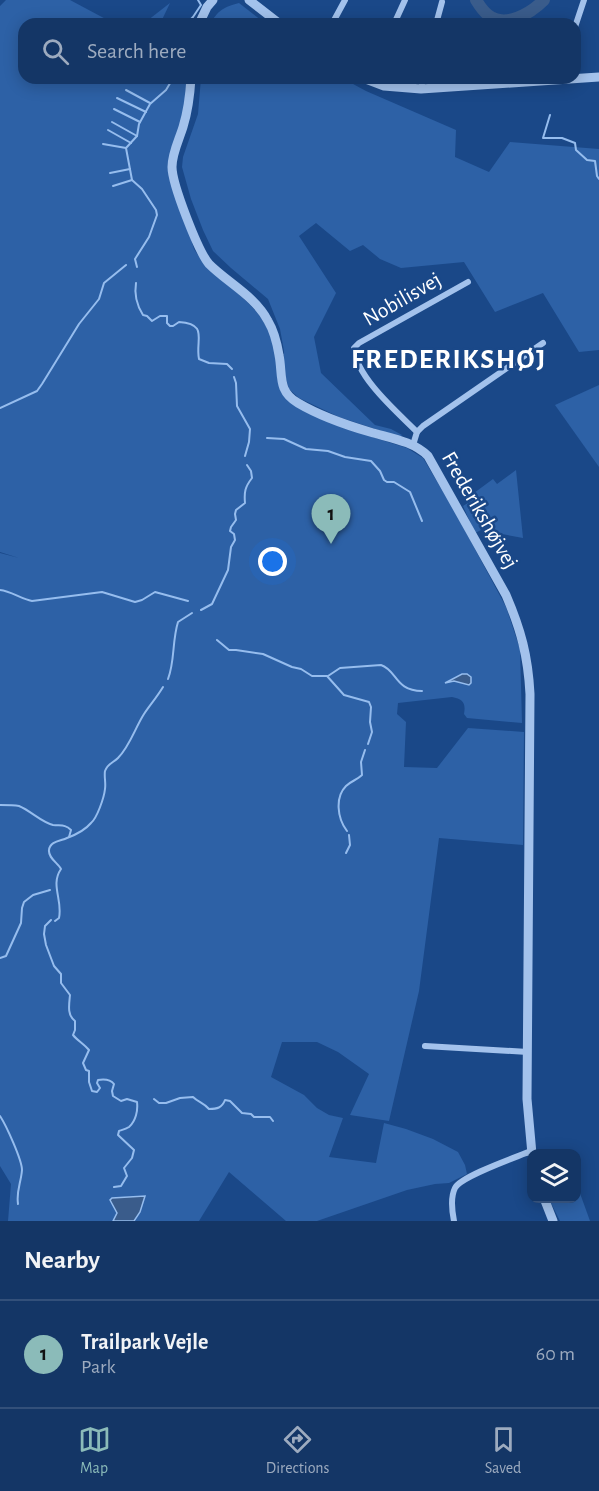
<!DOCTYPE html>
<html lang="en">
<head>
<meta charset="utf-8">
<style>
  :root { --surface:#143666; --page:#1d3e6c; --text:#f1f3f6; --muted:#9dabbf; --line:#33507a; --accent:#8bbbb9 }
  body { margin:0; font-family:"Alegreya Sans",sans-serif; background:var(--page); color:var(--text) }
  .controls { position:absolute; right:18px; bottom:18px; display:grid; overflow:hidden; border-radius:12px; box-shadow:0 3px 15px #0003 }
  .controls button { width:54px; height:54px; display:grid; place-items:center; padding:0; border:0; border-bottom:2px solid var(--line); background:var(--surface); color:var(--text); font:30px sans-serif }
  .you { position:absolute; left:273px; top:562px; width:21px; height:21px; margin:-15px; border:4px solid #fff; border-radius:50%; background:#1a73e8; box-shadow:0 0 0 9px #1a73e833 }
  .badge { display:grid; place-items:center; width:39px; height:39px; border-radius:50%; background:var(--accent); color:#111; font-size:20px; font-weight:700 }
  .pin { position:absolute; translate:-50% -50px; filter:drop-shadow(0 2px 3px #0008) }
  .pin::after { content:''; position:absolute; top:32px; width:21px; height:18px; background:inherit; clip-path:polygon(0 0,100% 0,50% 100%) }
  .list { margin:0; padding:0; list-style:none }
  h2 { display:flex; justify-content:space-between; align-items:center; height:78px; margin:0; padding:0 24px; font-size:26px }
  h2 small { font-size:20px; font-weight:400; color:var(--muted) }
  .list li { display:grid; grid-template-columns:39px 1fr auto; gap:18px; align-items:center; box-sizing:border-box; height:108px; padding:0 24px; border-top:2px solid var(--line) }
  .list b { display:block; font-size:22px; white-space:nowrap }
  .list p { margin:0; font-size:20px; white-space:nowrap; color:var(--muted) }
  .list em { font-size:20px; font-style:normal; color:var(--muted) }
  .icon { flex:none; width:33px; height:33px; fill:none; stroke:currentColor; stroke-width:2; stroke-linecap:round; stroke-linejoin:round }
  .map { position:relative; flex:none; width:599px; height:1221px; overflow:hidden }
  .search { position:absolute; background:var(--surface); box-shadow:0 3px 15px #0003; left:18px; right:18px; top:18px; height:66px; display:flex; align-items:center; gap:15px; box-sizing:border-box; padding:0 21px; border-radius:18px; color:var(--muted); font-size:22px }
  .sheet { height:186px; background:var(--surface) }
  nav { display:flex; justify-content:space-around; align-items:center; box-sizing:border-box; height:84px; border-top:2px solid var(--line); background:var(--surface); font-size:16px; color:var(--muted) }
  nav a { display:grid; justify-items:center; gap:3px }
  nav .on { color:var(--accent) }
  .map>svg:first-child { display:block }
</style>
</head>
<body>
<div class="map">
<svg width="599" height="1221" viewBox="0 0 599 1221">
  <rect width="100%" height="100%" fill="#1a4888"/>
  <g fill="#2d61a6">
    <path d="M6 0H70L115 24H24V78H188L183 114 169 165 194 249C212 280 249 294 266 326 275 341 276 359 278 375 279 381 279 388 282 393 283 395 286 398 288 400L372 437 407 448 423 458 454 510 506 607 520 649 522 723 467 718 464 714C466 703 463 699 452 697L398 703 397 714 406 722 404 767 437 768 468 728 524 732 523 845 439 838 419 991 389 1121 350 1115 369 1074 338 1052 317 1042H282L271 1077 304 1095 317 1108 329 1115 343 1118 329 1157 376 1163 384 1123 406 1129 433 1139 458 1152 465 1165 467 1174 449 1183 435 1184 407 1190 317 1221H286L229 1172 199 1221H134L140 1212 144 1196 112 1198 110 1200 117 1213 113 1221H8L11 1184 0 1166V553L19 558 0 552V6Z"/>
    <polygon points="170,3 160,24 143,24"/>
    <path d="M239 3 266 24H210C218 10 224 7 239 3Z"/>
    <polygon points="201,78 342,78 366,91 456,130 455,157 489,172 510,142 599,149 599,350 579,352 543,293 495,312 464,262 401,268 380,259 363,245 350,251 316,223 299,236 336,293 314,337 321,373 375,425 391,429 402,435 400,437 339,417 299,398 289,389 284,373 284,351 280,329 268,299 231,268 213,251 203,230 191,199 182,167 183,157 198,114"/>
    <polygon points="599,385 599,467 555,405"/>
    <polygon points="516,470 523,538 481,530 475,533 463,506 476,498 474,493 493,479 497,484"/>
    <polygon points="577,1185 590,1221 560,1221 549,1199 576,1198"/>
  </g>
  <g fill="#3a5c8b" stroke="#96bdee" stroke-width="1.5">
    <polygon points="462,674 467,674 471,677 471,683 469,685 454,681 445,683"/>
    <polygon points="145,1196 140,1212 134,1221 113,1221 117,1213 110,1200 112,1198"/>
  </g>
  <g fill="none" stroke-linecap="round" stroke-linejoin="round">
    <g stroke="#96bdee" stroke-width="2">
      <polyline points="186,24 193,17 201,5 198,0"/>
      <polyline points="126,90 150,103"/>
      <polyline points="117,98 146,112"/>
      <polyline points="114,109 140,122"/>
      <polyline points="550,115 543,138 562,138 575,143 576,150 587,160 595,161 597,176 599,179"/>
      <polyline points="112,122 137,136"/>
      <polyline points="108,130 131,143"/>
      <polyline points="103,144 126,148"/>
      <polyline points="110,173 130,169"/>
      <polyline points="113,186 132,180"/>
      <polyline points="137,267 135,259 149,237 157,215 156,210 142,189 132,180 126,148 137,136 139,124 150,104 166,90 172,80 171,78"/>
      <path d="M136 283C134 295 136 304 143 315L147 316 152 321 160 316H167V323L170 326H173L179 322C209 324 195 340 199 359L209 363 227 364 232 369"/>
      <polyline points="234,377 236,383 237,406 250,429 249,442 245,456"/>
      <polyline points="0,408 37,391 42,384 79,324 99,299 104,283 126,265"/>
      <polyline points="267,438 284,439 306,449 328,451 345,457 371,461 380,471 384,480 387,482 394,482 410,492 422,521"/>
      <path d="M0 590C11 591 21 599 32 601L102 592 135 602 142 600 155 592 188 601"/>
      <path d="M201 610 212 604 228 570 231 547 235 540 234 534 230 531 231 527 236 520 235 514 236 510 245 503C244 492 245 487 252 478L251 471 247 465"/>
      <polyline points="217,640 229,650 236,650 263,654 292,667 301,669 312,676 327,676 344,695 369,702 371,707 370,722 372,732 368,744"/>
      <path d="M328 676 340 668 381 665C397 670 395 691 422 691"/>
      <path d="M168 679C175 661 172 641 178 622L192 613"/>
      <path d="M0 805C6 805 14 805 19 806 31 811 41 822 53 825 61 826 65 824 71 830L69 837"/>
      <path d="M347 831C337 818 335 797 346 786 351 781 357 780 362 775L361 762 365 750"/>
      <polyline points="346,853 350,845 349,835"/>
      <path d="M51 920 45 926 44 934 46 945 54 966 61 974V983L70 995C69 1005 67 1015 75 1021V1030L73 1035C78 1041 84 1044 89 1050L83 1063 86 1070 89 1071V1082L92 1091 97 1092 100 1088 97 1083 98 1080C104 1079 110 1079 114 1084L112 1091 113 1096 121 1101 127 1099 137 1102C138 1110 136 1121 129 1127 126 1129 122 1130 119 1131L118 1135 134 1150 132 1158 124 1168 127 1176 121 1186 114 1187"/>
      <path d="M55 921 59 918C63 900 50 885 61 869 58 863 48 858 49 850 50 841 61 841 67 838 75 835 86 829 91 823 97 818 104 798 105 789 106 783 104 776 105 771 108 763 113 763 118 758 130 746 135 728 144 714 150 705 157 697 163 687"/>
      <polyline points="0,958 6,956 21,923 22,908 24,902 33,895 50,890"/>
      <path d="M154 1099 159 1103H166L180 1098 193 1097C198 1102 204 1103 209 1109 217 1109 222 1108 225 1100L230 1101 242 1113 251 1114 254 1117H270L273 1121"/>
      <path d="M0 1116C6 1125 22 1160 22 1170 21 1183 16 1191 18 1204"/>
    </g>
    <path stroke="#3a5c8b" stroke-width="12" d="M476 0C479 5 483 11 488 15 505 29 531 13 544 0"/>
    <g stroke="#a3c2ec" stroke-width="6">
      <polyline points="332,24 345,0"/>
      <polyline points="394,24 405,0"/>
      <polyline points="436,24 442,2"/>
      <polyline points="575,27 584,0"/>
      <polyline points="421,89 423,78"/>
      <path d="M417 432C397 412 356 377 354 348L359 343 468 282"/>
      <polyline points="413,445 417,432 423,426 543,343"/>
      <polyline points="425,1046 528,1052"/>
      <path d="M454 1221C452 1211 450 1198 455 1188 461 1176 517 1157 531 1151"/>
    </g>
    <g stroke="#a3c2ec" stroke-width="9">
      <polyline points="249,0 280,24"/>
      <polyline points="199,24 207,7 213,0"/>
      <path d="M191 78C190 95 188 111 183 127 179 140 172 153 172 167 172 184 198 251 209 264 228 283 255 296 268 321 274 331 277 343 279 355 283 375 277 391 298 403 320 416 346 425 370 432 390 438 413 441 428 456L506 595C521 630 528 656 530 694L527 1099 532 1154"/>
      <polyline points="363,78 384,86 421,89 599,77"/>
      <polyline points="544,1198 553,1221"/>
    </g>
  </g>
  <g text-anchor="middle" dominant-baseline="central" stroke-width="5" stroke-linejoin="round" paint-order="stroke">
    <g font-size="22" fill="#fff" stroke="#1a4888">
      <text transform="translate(402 299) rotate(-30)">Nobilisvej</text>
      <text transform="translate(480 510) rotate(60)">Frederikshøjvej</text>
    </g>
    <g font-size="28" font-weight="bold" letter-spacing="1.5" fill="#fff" stroke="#1a4888">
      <text x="449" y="360">FREDERIKSHØJ</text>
    </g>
  </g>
</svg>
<div class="controls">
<button><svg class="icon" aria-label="layers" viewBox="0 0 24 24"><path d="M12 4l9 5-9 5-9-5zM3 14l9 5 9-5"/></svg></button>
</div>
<div class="you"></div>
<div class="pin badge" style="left:331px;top:544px">1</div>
<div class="search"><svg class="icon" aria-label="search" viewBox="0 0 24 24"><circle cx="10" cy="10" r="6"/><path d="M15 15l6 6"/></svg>Search here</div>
</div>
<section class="sheet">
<h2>Nearby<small></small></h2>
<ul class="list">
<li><span class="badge">1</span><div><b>Trailpark Vejle</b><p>Park</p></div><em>60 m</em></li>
</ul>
</section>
<nav>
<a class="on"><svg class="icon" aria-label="map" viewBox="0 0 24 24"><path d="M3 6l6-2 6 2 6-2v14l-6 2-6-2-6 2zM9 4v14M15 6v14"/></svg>Map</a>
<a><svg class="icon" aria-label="directions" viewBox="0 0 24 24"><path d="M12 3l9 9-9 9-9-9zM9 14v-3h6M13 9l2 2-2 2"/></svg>Directions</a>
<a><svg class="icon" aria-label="saved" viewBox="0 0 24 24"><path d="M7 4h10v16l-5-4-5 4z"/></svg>Saved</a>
</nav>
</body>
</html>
